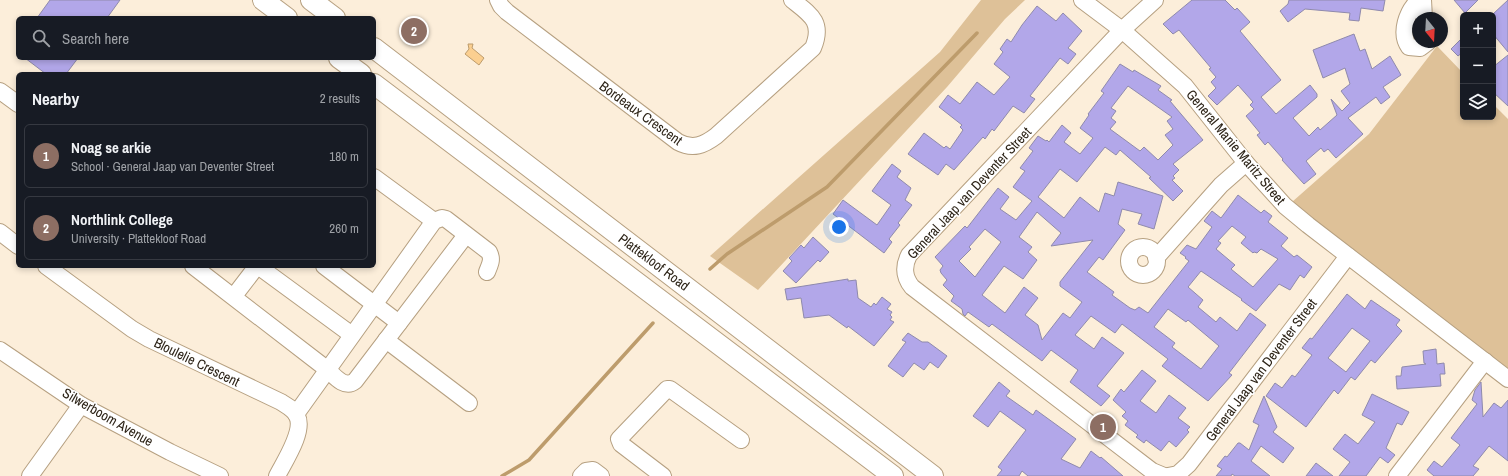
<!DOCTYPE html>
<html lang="en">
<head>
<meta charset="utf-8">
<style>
  :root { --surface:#171b24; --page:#20242c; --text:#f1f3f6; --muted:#9ea1a6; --line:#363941; --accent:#7f5fda }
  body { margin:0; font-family:"Archivo Narrow",sans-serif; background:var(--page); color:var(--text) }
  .controls { position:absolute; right:12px; top:12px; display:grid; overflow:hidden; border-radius:6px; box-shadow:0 2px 6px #0003 }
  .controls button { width:36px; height:36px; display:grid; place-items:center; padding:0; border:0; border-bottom:1px solid var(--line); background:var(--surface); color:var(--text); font:20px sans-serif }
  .compass { position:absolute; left:1412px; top:12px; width:36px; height:36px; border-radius:50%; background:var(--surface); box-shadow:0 2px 6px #0003; rotate:162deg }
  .you { position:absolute; left:839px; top:227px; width:14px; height:14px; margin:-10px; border:3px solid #fff; border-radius:50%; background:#1a73e8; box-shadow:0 0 0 6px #1a73e833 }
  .badge { display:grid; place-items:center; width:26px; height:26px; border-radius:50%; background:var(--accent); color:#fff; font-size:13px; font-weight:700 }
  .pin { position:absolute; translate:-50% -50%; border:2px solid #fff; box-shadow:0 1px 4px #0006 }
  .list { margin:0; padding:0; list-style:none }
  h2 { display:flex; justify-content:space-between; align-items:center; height:52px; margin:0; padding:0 16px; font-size:17px }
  h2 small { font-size:13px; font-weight:400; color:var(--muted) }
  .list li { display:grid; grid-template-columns:26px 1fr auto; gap:12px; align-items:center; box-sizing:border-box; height:64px; margin:0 8px 8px; padding:0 8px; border:1px solid var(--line); border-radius:6px }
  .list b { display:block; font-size:15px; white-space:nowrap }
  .list p { margin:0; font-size:13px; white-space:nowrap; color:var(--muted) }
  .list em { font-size:13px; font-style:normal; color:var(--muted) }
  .icon { flex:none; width:22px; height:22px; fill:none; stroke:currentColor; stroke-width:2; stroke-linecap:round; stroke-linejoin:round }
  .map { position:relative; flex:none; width:1508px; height:476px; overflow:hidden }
  .search { position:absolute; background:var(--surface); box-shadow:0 2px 6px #0003; left:16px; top:16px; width:360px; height:44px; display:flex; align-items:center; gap:10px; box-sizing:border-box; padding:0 14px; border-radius:6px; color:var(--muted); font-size:15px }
  .panel { position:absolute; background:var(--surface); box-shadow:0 2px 6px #0003; left:16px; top:72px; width:360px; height:196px; border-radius:6px }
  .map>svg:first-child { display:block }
</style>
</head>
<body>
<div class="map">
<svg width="1508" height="476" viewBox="0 0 1508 476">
  <rect width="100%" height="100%" fill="#fceeda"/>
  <g fill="#dec198">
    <polygon points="981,0 1025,0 1005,19 947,87 758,290 710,256 940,52"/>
    <polygon points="1437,46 1463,73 1463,117 1493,117 1493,104 1508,119 1508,370 1349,248 1292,202 1369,134"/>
  </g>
  <polygon fill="#fbcf90" stroke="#bd9c6c" points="468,44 473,44 472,48 484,58 479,65 465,54 469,49"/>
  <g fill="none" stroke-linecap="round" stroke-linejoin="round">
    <g stroke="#bd9c6c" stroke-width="3.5">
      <polyline points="710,269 727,254 827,187 977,33"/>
      <polyline points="502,476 529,460 653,323"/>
    </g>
  </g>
  <g fill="#b2a7e9" stroke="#8f8aac" fill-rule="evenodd">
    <polygon points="50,0 120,0 107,18 37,18"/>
    <polygon points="1192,0 1225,0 1235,10 1237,8 1250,22 1240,31 1281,80 1261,97 1276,114 1310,85 1317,94 1317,97 1293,118 1309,136 1318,127 1320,130 1337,115 1331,99 1342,111 1350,103 1341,91 1350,84 1345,68 1323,78 1313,50 1354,34 1360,51 1365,49 1372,69 1390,56 1401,75 1383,87 1390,97 1381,104 1376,97 1348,118 1363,134 1336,158 1328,149 1324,152 1321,148 1306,161 1316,174 1304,184 1282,160 1283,159 1268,142 1265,145 1257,135 1260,133 1246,116 1254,109 1250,105 1253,102 1238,85 1217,105 1208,96 1216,88 1211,82 1216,77 1209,69 1211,68 1179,30 1173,34 1163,24"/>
    <polygon points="1289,0 1385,0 1383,11 1361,8 1359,21 1349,20 1350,13 1305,9 1288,22 1280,11 1288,4"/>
    <polygon points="1454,0 1478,0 1465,13"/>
    <polygon points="1508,0 1508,52 1493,34 1493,14"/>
    <polygon points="1037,6 1056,21 1063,13 1082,31 1068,48 1076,54 1068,64 1060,58 1030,96 1035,99 1024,113 1013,106 994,131 992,129 985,139 983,137 954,170 946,164 938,175 908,154 924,133 944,148 946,146 950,149 963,130 960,127 962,125 939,107 948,95 960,104 977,82 994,95 1010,77 994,64 1003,52 1000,49 1007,39 1011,42 1022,25"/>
    <polygon points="1463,37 1463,52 1458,56 1451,49"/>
    <polygon points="1508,55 1508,106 1493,92 1493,67"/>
    <polygon points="25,58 78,58 66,74 46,74"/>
    <path d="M1120 64 1133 72 1134 70 1161 86 1158 90 1172 100 1170 101 1203 140 1173 164 1179 170 1173 176 1175 178 1172 180 1183 191 1173 201 1149 178 1151 177 1120 150 1116 155 1105 147 1077 182 1060 169 1038 197 1064 218 1080 197 1099 212 1105 193 1114 196 1118 182 1163 196 1154 229 1138 224 1142 214 1122 209 1118 224 1125 230 1103 260 1099 257 1087 272 1114 292 1112 295 1130 308 1135 310 1139 307 1148 313 1189 261 1185 258 1186 257 1180 253 1187 245 1196 249 1212 227 1204 221 1212 211 1221 218 1238 195 1261 213 1264 210 1272 216 1268 222 1288 238 1281 246 1294 257 1297 255 1312 267 1304 278 1300 275 1290 290 1279 284 1256 311 1241 300 1242 299 1201 271 1188 287 1203 300 1198 307 1216 322 1220 317 1237 331 1250 313 1266 325 1229 373 1232 375 1208 401 1162 366 1168 359 1122 324 1115 333 1091 316 1075 335 1094 349 1102 337 1124 353 1097 386 1110 396 1101 406 1070 382 1078 370 1051 350 1042 361 992 324 989 327 968 312 965 316 963 314 962 309 951 301 954 296 943 285 947 280 941 273 940 270 943 266 935 257 965 226 967 228 998 188 1009 197 1000 209 1016 220 1032 201 1013 187 1025 171 1020 168 1033 151 1029 148 1038 136 1046 141 1047 140 1049 142 1062 125 1071 133 1064 142 1080 154 1093 138 1080 128 1089 115 1088 114 1104 93 1101 91ZM1128 86 1172 117 1167 121 1173 129 1165 135 1173 145 1158 160 1144 147 1140 151 1110 129 1116 122 1111 118 1116 111 1111 108ZM1037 212 1061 233 1051 246 1093 240 1060 282V286L1082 302 1070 318 1063 313 1042 340 1038 325 1025 315 1038 298 1024 287 1005 313 982 295 1004 266 1023 279 1037 260 1028 252 1032 247 1019 237ZM1232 226 1246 237 1241 243 1253 253 1254 252 1257 253 1261 249 1278 259 1253 287 1231 269 1235 265 1216 249 1221 243 1218 241ZM985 229 1001 242 975 277 959 261 971 249 969 247ZM1168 309 1186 322 1188 320 1219 346 1201 369 1172 347 1175 343 1154 327Z"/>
    <polygon points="892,164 901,171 897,177 911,188 905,200 912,205 898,223 900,225 889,239 892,242 884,253 833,214 843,200 877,225 891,205 872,191"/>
    <polygon points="813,237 829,252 820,262 818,260 796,283 783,271 792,261 789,258 801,245 804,248"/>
    <polygon points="848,279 848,281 856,280 858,298 871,307 874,303 876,305 882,297 891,304 887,309 892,312 890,315 892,317 890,320 894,322 874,346 848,326 847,328 829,315 804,318 801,298 787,300 785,289"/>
    <path d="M1347 294 1365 309 1371 300 1400 320 1396 325 1402 331 1375 363 1371 360 1355 380 1351 377 1338 394 1334 390 1306 427 1266 396 1275 383 1282 388 1292 375 1295 377 1312 355 1302 348 1310 338 1312 339ZM1352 328 1370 341 1346 372 1328 358Z"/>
    <polygon points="908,333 922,342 928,342 947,356 938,368 930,362 924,370 914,363 903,377 888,366 906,342 902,340"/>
    <polygon points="1436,349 1437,364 1444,363 1445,374 1440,374 1441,386 1397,389 1396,376 1401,376 1402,367 1426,364 1424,363 1423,351"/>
    <polygon points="1142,370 1156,381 1140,401 1156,413 1169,395 1186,408 1178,418 1190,427 1187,430 1189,432 1176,447 1169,441 1161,451 1146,440 1144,443 1136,437 1138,435 1125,425 1128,421 1122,416 1126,412 1113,400 1121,389 1124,392"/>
    <polygon points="999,382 1010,391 1006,396 1033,415 1036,410 1076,439 1061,459 1080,468 1091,451 1100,458 1101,457 1123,476 1028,476 1022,471 1019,476 997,476 1002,470 998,467 1026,430 1000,411 988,427 973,416"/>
    <polygon points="1481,382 1483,417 1494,403 1501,408 1508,400 1508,461 1489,446 1473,466 1479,469 1473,476 1434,476 1427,470 1434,461 1442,467 1460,445 1451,438 1477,404 1472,400 1475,390"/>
    <polygon points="1372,394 1409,412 1402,425 1397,423 1386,448 1395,455 1388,463 1380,457 1366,476 1339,476 1350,462 1333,449 1345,434 1358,444 1375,422 1362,415"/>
    <polygon points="1264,396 1277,427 1273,432 1294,448 1283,463 1261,446 1251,461 1270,476 1235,476 1232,474 1231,476 1216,476 1222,469 1217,466 1225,456 1227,457 1238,443 1240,443 1249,450 1259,425 1253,422"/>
    <polygon points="1316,463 1333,476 1306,476"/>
  </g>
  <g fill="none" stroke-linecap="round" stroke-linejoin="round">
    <defs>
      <g id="minor">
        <path d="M498 0 501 6 507 12 678 142C693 150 704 145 716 136L813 48C824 22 810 14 792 0"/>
        <polyline points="1082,0 1122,30 1185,86 1246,163 1285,206 1308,225 1508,379"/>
        <path d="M1155 0 1122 30 909 255C903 267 904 277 912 287L1152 471 1164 476"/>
        <path d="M1419 0C1407 11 1399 33 1409 47L1420 48 1428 42"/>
        <polyline points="1423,0 1424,18"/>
        <polyline points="0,91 18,104"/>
        <polyline points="374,177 434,221"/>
        <polyline points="0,232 18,246"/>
        <circle cx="1143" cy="261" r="14"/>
        <polyline points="1156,258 1221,185 1246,163"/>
        <path d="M46 266 132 329 149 339 281 402C287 406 294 409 297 416 305 431 284 462 277 476"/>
        <path d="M193 266 328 370C335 377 345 389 355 381L466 235"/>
        <polyline points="258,266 352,335"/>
        <polyline points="324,266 399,323"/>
        <polyline points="234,296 257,266"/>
        <polyline points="386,340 469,403"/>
        <polyline points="0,350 81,405 170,452 220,476"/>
        <path d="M296 414 434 221 442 218 446 219 489 252C493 260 490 264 487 272"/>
        <polyline points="30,476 81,405"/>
        <polyline points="581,476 586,471 593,470 601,476"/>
        <polyline points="663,476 621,444 619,439 667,389 670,389 741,440"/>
        <polyline points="1168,476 1178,474 1189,464 1348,256"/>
        <polyline points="1397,476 1485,361"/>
      </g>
      <g id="major">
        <polyline points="263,0 287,18"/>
        <polyline points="311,0 335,18"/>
        <polyline points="374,48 933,476"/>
        <polyline points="339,58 361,74"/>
        <polyline points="374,84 893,476"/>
      </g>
    </defs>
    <use href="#minor" stroke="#b6a081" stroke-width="18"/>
    <use href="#major" stroke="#b6a081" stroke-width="22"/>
    <use href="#minor" stroke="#fff" stroke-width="16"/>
    <use href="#major" stroke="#fff" stroke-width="20"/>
  </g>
  <g text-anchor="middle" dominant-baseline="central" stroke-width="3" stroke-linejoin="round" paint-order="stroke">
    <g font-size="14" fill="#2d2418" stroke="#fff">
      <text transform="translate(641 113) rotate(36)">Bordeaux Crescent</text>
      <text transform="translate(1236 147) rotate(50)">General Manie Maritz Street</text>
      <text transform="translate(969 193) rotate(-47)">General Jaap van Deventer Street</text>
      <text transform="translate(654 262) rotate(37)">Plattekloof Road</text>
      <text transform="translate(197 362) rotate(26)">Bloulelie Crescent</text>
      <text transform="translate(1261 370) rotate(-53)">General Jaap van Deventer Street</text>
      <text transform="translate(108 417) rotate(30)">Silwerboom Avenue</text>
    </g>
  </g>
</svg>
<div class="controls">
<button>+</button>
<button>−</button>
<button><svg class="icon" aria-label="layers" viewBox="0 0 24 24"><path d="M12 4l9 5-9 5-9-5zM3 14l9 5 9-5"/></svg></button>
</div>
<svg class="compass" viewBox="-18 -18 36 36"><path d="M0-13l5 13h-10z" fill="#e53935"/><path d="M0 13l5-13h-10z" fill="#9ea1a6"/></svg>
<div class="you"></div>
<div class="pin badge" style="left:1103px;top:427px;background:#8d6e63">1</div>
<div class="pin badge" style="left:414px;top:31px;background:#8d6e63">2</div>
<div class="search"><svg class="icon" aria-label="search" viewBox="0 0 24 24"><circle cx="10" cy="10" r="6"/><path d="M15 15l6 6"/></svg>Search here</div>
<section class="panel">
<h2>Nearby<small>2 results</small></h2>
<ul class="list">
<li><span class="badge" style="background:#8d6e63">1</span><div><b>Noag se arkie</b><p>School · General Jaap van Deventer Street</p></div><em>180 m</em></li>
<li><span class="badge" style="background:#8d6e63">2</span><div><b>Northlink College</b><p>University · Plattekloof Road</p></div><em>260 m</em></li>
</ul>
</section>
</div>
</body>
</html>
